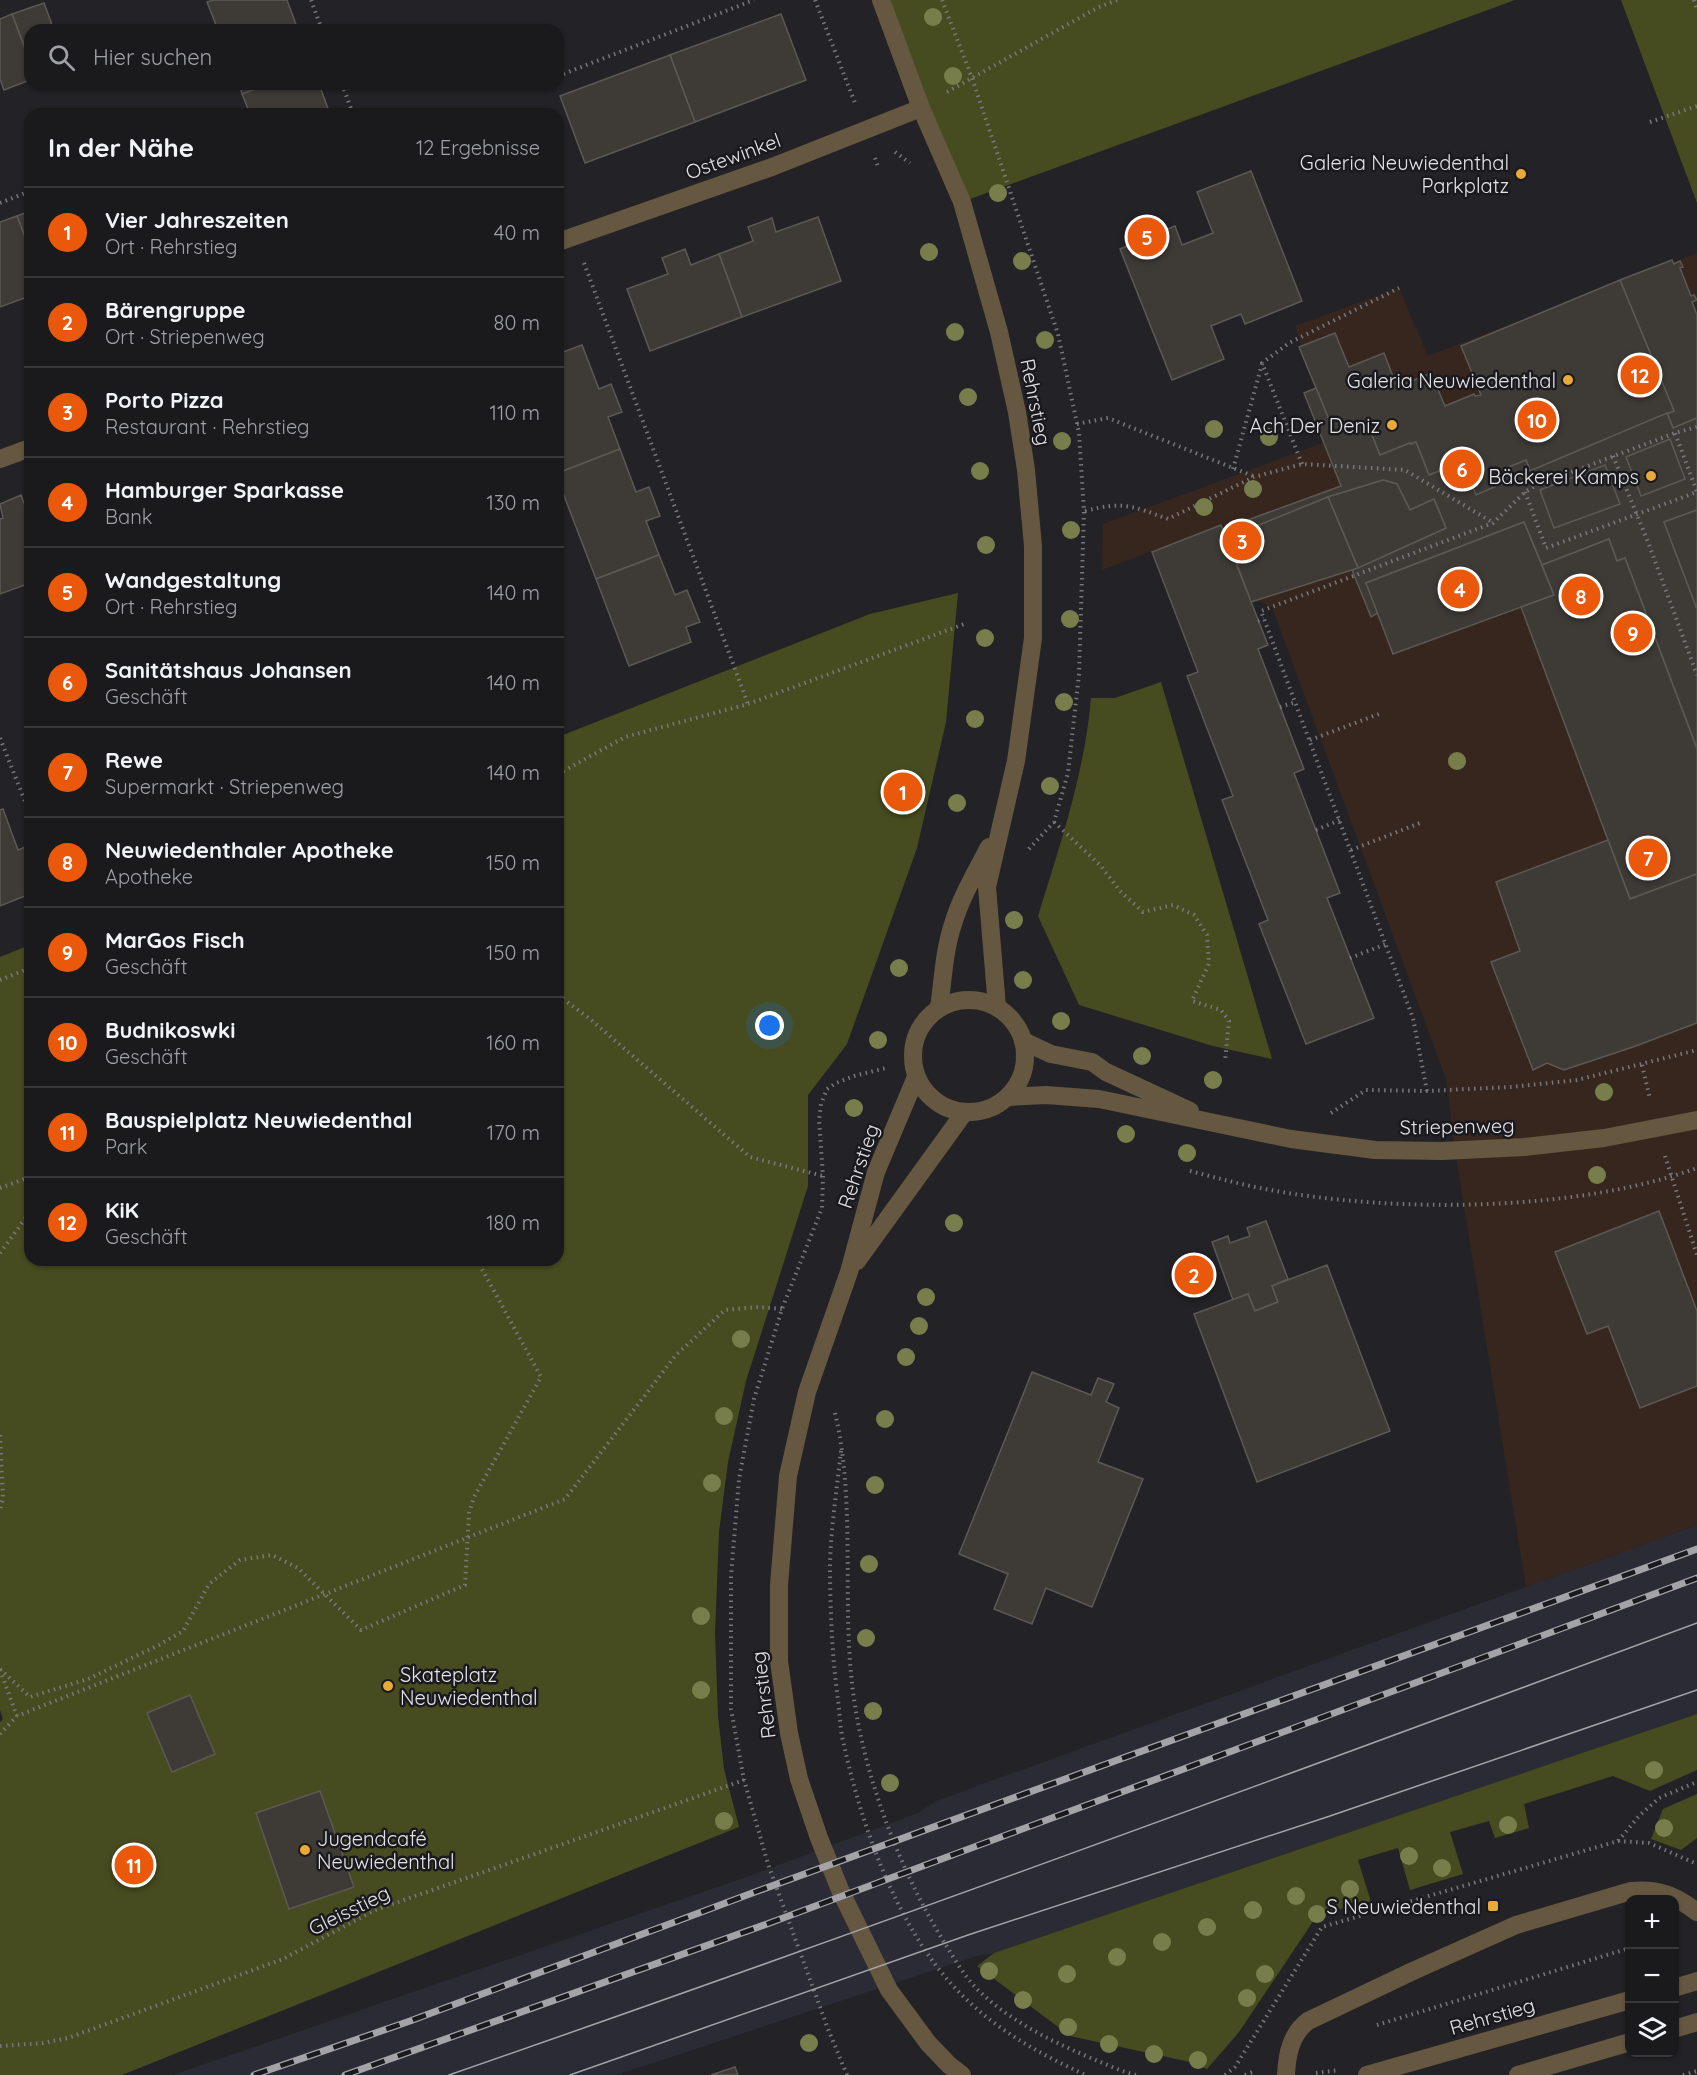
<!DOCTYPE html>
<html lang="de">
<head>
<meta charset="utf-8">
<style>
  :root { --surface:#1a1a1d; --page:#27272a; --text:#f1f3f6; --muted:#9fa1a4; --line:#38383b; --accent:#ea580c }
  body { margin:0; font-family:Quicksand,sans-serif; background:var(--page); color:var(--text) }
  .controls { position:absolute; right:18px; bottom:18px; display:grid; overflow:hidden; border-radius:12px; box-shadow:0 2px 4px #0004 }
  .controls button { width:54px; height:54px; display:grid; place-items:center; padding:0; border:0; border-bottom:2px solid var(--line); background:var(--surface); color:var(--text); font:30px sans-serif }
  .you { position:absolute; left:770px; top:1026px; width:21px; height:21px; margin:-15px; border:4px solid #fff; border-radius:50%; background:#1a73e8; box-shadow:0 0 0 9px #1a73e833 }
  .badge { display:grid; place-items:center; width:39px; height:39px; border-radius:50%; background:var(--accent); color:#fff; font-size:20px; font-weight:700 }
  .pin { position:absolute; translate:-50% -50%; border:3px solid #fff; box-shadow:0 2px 6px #0006 }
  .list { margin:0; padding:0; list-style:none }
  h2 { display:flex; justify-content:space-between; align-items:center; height:78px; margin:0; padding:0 24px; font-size:26px }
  h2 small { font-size:20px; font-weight:400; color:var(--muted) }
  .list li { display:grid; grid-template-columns:39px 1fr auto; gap:18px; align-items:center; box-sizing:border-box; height:90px; padding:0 24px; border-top:2px solid var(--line) }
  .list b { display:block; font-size:22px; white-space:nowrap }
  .list p { margin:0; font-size:20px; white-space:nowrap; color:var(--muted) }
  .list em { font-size:20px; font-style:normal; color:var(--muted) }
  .icon { flex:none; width:33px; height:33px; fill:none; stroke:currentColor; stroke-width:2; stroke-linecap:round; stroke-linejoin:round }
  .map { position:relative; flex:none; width:1697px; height:2075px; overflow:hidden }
  .search { position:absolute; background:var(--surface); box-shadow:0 2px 4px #0004; left:24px; top:24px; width:540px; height:66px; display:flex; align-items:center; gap:15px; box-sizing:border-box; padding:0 21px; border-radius:18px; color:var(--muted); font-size:22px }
  .panel { position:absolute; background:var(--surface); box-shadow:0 2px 4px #0004; left:24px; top:108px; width:540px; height:1158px; border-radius:18px }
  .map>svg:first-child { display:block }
</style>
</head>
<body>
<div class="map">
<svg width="1697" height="2075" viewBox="0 0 1697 2075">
  <rect width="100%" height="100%" fill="#232327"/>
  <polygon fill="#37261e" points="1697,253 1697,1525 1526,1587 1455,1151 1446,1079 1272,607 1256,600 1221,525 1102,570 1103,524 1323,443 1304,393 1316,388 1295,326 1399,288 1428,356"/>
  <polygon fill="#2b2b35" points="1697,1525 1697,1714 994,1953 977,1956 616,2075 173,2075 749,1876 918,1813 936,1801"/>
  <g fill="#474c20">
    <polygon points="884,0 1515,0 962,202"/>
    <polygon points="1621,0 1697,0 1697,203"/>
    <polygon points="958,593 946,722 917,848 847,1044 808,1095 808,1186 746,1381 728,1462 719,1532 715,1633 718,1716 724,1769 739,1827 122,2075 0,2075 0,1722 3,1719 0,1710 0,957 30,945 30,1260 558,1260 558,737 870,614"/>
    <path d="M1161 682 1272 1059 1213 1046 1079 1005 1038 916C1060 845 1085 772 1091 698H1115Z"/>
    <polygon points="1697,1714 1697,1770 1650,1791 1613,1776 1524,1804 1529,1828 1495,1838 1489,1821 1450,1832 1463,1874 1410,1890 1398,1848 1358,1860 1371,1902 1318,1914 1239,2032 1207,2069 1190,2062 1070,2036 977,1966 994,1953"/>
    <polygon points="1697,1794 1697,1838 1681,1850 1651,1839 1663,1809"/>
  </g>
  <g fill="#3e3b37" stroke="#5c5954" stroke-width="1.5">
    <polygon points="213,0 287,0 298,30 218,30 207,2"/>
    <polygon points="44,3 54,30 30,30 30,62 12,14"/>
    <polygon points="12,14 30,62 30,80 4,90 0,79 0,19"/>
    <polygon points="781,14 806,80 695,122 670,55"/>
    <polygon points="670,55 695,122 585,163 560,96"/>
    <polygon points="239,84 268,84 242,94"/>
    <polygon points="268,84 319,84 330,114 250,114 242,94"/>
    <polygon points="1251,171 1302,301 1245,324 1241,314 1211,326 1224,359 1172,380 1120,249 1175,226 1182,245 1213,233 1197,192"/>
    <polygon points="30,211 30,250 17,216"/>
    <polygon points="17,216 30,250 30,296 0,307 0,222"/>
    <polygon points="818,217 841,281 742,317 719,254 753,241 748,227 772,218 776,232"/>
    <polygon points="685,249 691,265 719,254 742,317 650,351 627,289 668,274 662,258"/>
    <polygon points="1672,260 1674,264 1680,261 1683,267 1680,268 1691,296 1694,295 1697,300 1692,302 1697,315 1697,418 1673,428 1667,413 1674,411 1620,280"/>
    <polygon points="1620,280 1674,411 1530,471 1526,460 1509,467 1511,472 1507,474 1511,483 1507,485 1506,482 1476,495 1462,462 1429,475 1416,442 1411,444 1410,443 1380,455 1366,421 1335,434 1299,347 1335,333 1349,367 1384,353 1397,387 1431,373 1445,406 1474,394 1475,396 1481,395 1461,346"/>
    <polygon points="582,345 599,389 611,384 622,412 608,417 620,449 558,473 558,354"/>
    <polygon points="1316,388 1335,434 1366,421 1380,455 1410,443 1411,444 1416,442 1429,475 1462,462 1476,495 1506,482 1507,485 1511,483 1507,474 1511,472 1509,467 1526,460 1530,471 1667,413 1673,428 1697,418 1697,510 1664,522 1697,609 1697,749 1625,558 1617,561 1609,539 1542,565 1524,522 1366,583 1378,613 1371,617 1352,570 1446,528 1434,499 1410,510 1397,484 1383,480 1328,497 1227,538 1223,529 1341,486 1304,393"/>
    <polygon points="1670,439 1685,479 1641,496 1626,457"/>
    <polygon points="620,449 636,492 649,487 660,516 646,521 659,555 596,579 558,480 558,473"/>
    <polygon points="1605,465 1620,504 1554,528 1540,490"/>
    <polygon points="1383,480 1397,484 1410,510 1434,499 1446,528 1358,568 1328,497"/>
    <polygon points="21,495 27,511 30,510 30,583 0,594 0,519 3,518 0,504"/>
    <polygon points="1328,497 1358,568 1251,602 1227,538"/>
    <polygon points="1697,510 1697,609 1664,522"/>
    <polygon points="1524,522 1554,595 1393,654 1366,583"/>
    <polygon points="1221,525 1268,645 1258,649 1304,769 1294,773 1340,893 1327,898 1374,1018 1306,1044 1259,924 1268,920 1222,800 1233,796 1187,676 1198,672 1152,552"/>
    <polygon points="1609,539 1617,561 1625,558 1697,749 1697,874 1630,899 1521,607 1554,595 1542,565"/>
    <polygon points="659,555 675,595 687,590 700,622 686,627 691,642 629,666 596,579"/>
    <polygon points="3,809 18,850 30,845 30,871 27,872 30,881 30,894 0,906 0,810"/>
    <polygon points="1608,840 1630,899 1697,874 1697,1023 1633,1047 1564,1070 1547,1063 1533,1070 1491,962 1520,951 1496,882"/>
    <polygon points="1659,1211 1697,1311 1697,1386 1640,1408 1608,1326 1587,1334 1555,1252"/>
    <polygon points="1266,1221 1288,1279 1272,1286 1278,1302 1255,1311 1248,1294 1233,1300 1212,1242 1228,1236 1230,1243 1250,1236 1247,1228"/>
    <polygon points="1327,1265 1390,1431 1257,1482 1194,1314 1248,1294 1255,1311 1278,1302 1272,1286"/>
    <polygon points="1032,1372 1091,1395 1098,1378 1114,1384 1106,1402 1119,1408 1098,1462 1143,1479 1092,1607 1046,1588 1032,1624 994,1609 1008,1574 959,1554"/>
    <polygon points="190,1695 215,1754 172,1772 147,1713"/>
    <polygon points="320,1791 354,1887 289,1909 256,1813"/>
    <polygon points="735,2067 738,2075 711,2075"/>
  </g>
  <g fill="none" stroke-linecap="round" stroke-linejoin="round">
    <g stroke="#78787c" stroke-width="4" stroke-dasharray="1.5 4.5" stroke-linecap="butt">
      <polyline points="311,0 322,30"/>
      <polyline points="815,0 855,103"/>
      <polyline points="942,0 972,78 1058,334 1079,433 1084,511 1079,674 1068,773 1054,822 1028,850"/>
      <polyline points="1694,0 1697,10"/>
      <polyline points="558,76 754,0"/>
      <polyline points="342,84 353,114"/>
      <polyline points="947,92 1097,8 1117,0"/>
      <polyline points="1650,122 1697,106"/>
      <polyline points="895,152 910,163"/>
      <polyline points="875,158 879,169"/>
      <polyline points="0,203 30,191"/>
      <polyline points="584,263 748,704"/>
      <polyline points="1077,424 1108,418 1253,476"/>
      <polyline points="1613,456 1648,542 1697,675"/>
      <polyline points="1302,464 1262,363 1289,343 1399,288"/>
      <polyline points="1233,469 1262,364"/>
      <polyline points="1525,492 1546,548 1697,492 1675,433"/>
      <path d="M1085 511C1123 501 1133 506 1168 519L1254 477 1302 464 1405 470 1492 522"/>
      <polyline points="1258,621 1264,619"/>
      <polyline points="1280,707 1296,702"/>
      <polyline points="0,738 30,814"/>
      <polyline points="1310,740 1379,714"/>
      <polyline points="558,774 625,737 748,704 967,623"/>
      <polyline points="1054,822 1100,865 1120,891 1143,912 1173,905 1194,915 1207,935 1209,963 1192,1001 1221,1010 1229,1021 1225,1062"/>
      <polyline points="1316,830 1340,820"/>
      <polyline points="1351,850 1420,823"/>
      <polyline points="1350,958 1386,944"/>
      <polyline points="0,980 30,968"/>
      <polyline points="558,995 590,1019 750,1157 823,1176"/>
      <polyline points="1642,1065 1650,1099"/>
      <polyline points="1427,1091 1413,1018 1261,611 1493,523 1525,492 1535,486 1675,433 1697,427"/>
      <polyline points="1331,1113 1366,1090 1427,1091 1511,1087 1577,1080 1697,1050"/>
      <polyline points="1665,1156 1697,1255"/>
      <path d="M1190 1171C1217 1178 1243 1185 1270 1190 1397 1213 1575 1212 1697 1168"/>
      <polyline points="0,1188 30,1177"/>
      <polyline points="0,1253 30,1212"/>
      <path d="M835 1413C855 1498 843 1587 851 1674 859 1763 897 1866 944 1942 954 1958 964 1976 978 1990 1012 2023 1055 2043 1098 2061 1110 2066 1123 2072 1136 2075"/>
      <polyline points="0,1435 3,1498 0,1510"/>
      <path d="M841 1451C837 1488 831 1526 830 1564 830 1609 832 1655 838 1700 840 1715 840 1731 844 1745 862 1828 898 1929 957 1990 993 2028 1039 2054 1086 2075"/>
      <polyline points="0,1669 30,1697 88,1679 159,1645 183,1631 209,1584 240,1560 272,1555 298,1568 361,1630 465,1585 469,1513 474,1497 541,1377 477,1260"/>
      <polyline points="0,1670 17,1716"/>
      <polyline points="0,1734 17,1716 565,1499 676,1355 725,1310 758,1307 782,1309"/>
      <polyline points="1618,1841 1639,1816 1659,1798 1697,1782"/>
      <polyline points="1377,2025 1630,1948"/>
      <polyline points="0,2046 43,2043 68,2038 283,1959 373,1911 744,1780"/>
      <polyline points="1316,2073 1339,2070"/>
      <polyline points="847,2075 828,2029 768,1864 744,1780 731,1709 731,1576 739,1479 754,1399 782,1309 822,1208 823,1176 819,1120 821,1104 827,1089 836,1083 854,1076 886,1068"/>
      <polyline points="1225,2075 1235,2067 1322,1927 1618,1841 1649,1843 1697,1864"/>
      <polyline points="1245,2075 1255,2071"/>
      <polyline points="1683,2075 1697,2071"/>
    </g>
    <g stroke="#665740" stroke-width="18">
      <polyline points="881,0 921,108 962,202 999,332 1017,412 1026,470 1033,546 1033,638 1016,761 987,887 997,1007"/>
      <polyline points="558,242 772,167 921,108"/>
      <polyline points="0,459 30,448"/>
      <circle cx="969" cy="1056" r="56"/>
      <path d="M939 1008C943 980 944 951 953 924 961 897 976 872 989 847"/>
      <polyline points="1023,1041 1051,1054 1092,1062 1106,1072 1190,1111"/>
      <polyline points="916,1077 876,1172 849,1272 807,1392 788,1476 779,1585 779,1661 789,1733 799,1779 819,1838 841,1892 889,1990 928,2043 949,2065 962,2075"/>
      <polyline points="1008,1097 1046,1095 1099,1099 1291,1139 1375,1150 1442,1151 1524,1147 1604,1138 1697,1120"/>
      <polyline points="857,1261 964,1113"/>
      <polyline points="1674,1988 1697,1981"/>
      <polyline points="1674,2029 1697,2022"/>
      <path d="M1286 2075C1287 2054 1291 2034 1308 2021L1413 1971 1516 1925 1631 1891C1658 1888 1676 1896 1697 1912"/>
      <polyline points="1367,2075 1630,2000"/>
      <polyline points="1518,2075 1630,2042"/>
    </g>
    <g stroke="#a4a4a8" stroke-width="1.5">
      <path d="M449 2075C867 1930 1282 1777 1697 1623"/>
      <polyline points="570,2075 968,1935 1330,1816 1697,1690"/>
    </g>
    <defs>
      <g id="rail">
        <polyline points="254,2075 410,2021 755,1892 1697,1549"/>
        <polyline points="345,2075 767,1924 1697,1578"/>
      </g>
    </defs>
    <use href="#rail" stroke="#a4a4a8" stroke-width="7"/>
    <use href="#rail" stroke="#19191e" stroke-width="4.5" stroke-dasharray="14" stroke-linecap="butt"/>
  </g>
  <g fill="#777e4c">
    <circle cx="933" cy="17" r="9"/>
    <circle cx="953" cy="76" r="9"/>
    <circle cx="998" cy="193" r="9"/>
    <circle cx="929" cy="252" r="9"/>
    <circle cx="1022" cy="261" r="9"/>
    <circle cx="955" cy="332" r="9"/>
    <circle cx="1045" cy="340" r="9"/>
    <circle cx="968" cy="397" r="9"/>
    <circle cx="1214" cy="429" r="9"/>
    <circle cx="1269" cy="437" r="9"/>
    <circle cx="1062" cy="441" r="9"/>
    <circle cx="980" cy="471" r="9"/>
    <circle cx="1253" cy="489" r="9"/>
    <circle cx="1204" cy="507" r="9"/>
    <circle cx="1071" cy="530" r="9"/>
    <circle cx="986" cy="545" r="9"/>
    <circle cx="1070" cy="619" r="9"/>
    <circle cx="985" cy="638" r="9"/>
    <circle cx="1064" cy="702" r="9"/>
    <circle cx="975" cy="719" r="9"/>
    <circle cx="1457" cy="761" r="9"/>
    <circle cx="1050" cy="786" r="9"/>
    <circle cx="957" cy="803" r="9"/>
    <circle cx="1014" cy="920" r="9"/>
    <circle cx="899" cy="968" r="9"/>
    <circle cx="1023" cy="980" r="9"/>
    <circle cx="1061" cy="1021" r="9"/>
    <circle cx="878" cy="1040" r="9"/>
    <circle cx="1142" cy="1056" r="9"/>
    <circle cx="1213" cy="1080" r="9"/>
    <circle cx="1604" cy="1092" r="9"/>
    <circle cx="854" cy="1108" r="9"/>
    <circle cx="1126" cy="1134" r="9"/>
    <circle cx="1187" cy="1153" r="9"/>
    <circle cx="1597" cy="1175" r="9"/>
    <circle cx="954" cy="1223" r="9"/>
    <circle cx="926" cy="1297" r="9"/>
    <circle cx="919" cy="1326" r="9"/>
    <circle cx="741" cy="1339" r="9"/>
    <circle cx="906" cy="1357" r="9"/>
    <circle cx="724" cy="1416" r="9"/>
    <circle cx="885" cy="1419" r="9"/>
    <circle cx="712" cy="1483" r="9"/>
    <circle cx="875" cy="1485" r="9"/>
    <circle cx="869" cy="1564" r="9"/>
    <circle cx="701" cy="1616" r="9"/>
    <circle cx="866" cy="1638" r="9"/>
    <circle cx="701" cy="1690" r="9"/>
    <circle cx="873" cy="1711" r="9"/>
    <circle cx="1654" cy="1770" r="9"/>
    <circle cx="890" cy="1783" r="9"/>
    <circle cx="724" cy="1821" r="9"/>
    <circle cx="1508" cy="1825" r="9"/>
    <circle cx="1664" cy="1828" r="9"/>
    <circle cx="1409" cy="1856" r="9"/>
    <circle cx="1442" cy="1868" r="9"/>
    <circle cx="1350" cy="1889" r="9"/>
    <circle cx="1296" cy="1896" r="9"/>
    <circle cx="1253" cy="1910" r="9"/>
    <circle cx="1317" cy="1914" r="9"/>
    <circle cx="1207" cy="1927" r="9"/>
    <circle cx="1162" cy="1942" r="9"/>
    <circle cx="1117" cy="1957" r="9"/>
    <circle cx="989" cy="1971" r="9"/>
    <circle cx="1067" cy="1974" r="9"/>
    <circle cx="1265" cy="1974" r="9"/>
    <circle cx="1247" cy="1998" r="9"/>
    <circle cx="1023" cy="2000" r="9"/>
    <circle cx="1068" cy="2027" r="9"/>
    <circle cx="809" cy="2043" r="9"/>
    <circle cx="1109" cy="2044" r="9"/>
    <circle cx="1154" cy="2054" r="9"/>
    <circle cx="1198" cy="2060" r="9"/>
  </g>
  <g fill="#eaaa39" stroke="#19191e" stroke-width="2">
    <circle cx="1521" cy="174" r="6"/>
    <circle cx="1568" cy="380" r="6"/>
    <circle cx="1392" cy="425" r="6"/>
    <circle cx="1651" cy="476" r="6"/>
    <circle cx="388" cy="1686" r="6"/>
    <circle cx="305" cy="1850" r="6"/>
    <rect x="1487" y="1900" width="12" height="12" rx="3"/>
  </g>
  <g text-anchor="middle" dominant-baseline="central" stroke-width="5" stroke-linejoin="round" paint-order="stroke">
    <g font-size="20" fill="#e4e4e7" stroke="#19191e">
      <text transform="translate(733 156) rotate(-20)">Ostewinkel</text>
      <text transform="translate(1036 402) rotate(79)">Rehrstieg</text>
      <text transform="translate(1457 1126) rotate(-1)">Striepenweg</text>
      <text transform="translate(858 1166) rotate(-71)">Rehrstieg</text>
      <text transform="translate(763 1695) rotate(-97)">Rehrstieg</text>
      <text transform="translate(349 1910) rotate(-26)">Gleisstieg</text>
      <text transform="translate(1492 2016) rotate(-16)">Rehrstieg</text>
    </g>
    <g font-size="20" fill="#e4e4e7" stroke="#19191e" text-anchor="end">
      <text x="1509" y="162">Galeria Neuwiedenthal<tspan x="1509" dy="23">Parkplatz</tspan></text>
      <text x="1556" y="380">Galeria Neuwiedenthal</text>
      <text x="1380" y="425">Ach Der Deniz</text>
      <text x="1639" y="476">Bäckerei Kamps</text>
      <text x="400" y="1674" text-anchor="start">Skateplatz<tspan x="400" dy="23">Neuwiedenthal</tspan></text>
      <text x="317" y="1838" text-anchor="start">Jugendcafé<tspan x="317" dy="23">Neuwiedenthal</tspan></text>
      <text x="1481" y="1906">S Neuwiedenthal</text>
    </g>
  </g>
</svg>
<div class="controls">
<button>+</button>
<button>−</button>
<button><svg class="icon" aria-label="layers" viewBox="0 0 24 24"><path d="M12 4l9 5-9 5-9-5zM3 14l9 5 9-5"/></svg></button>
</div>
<div class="you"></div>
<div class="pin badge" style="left:903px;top:792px">1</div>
<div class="pin badge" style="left:1194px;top:1275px">2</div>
<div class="pin badge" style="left:1242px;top:541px">3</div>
<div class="pin badge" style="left:1460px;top:589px">4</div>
<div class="pin badge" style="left:1147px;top:237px">5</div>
<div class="pin badge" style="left:1462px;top:469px">6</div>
<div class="pin badge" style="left:1648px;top:858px">7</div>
<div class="pin badge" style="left:1581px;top:596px">8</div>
<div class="pin badge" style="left:1633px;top:633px">9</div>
<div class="pin badge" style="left:1537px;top:420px">10</div>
<div class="pin badge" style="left:134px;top:1865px">11</div>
<div class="pin badge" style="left:1640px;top:375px">12</div>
<div class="search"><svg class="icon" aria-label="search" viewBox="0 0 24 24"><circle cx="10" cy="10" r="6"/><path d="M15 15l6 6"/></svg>Hier suchen</div>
<section class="panel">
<h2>In der Nähe<small>12 Ergebnisse</small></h2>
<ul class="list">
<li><span class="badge">1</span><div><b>Vier Jahreszeiten</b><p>Ort · Rehrstieg</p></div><em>40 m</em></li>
<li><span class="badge">2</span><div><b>Bärengruppe</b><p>Ort · Striepenweg</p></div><em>80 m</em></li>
<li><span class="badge">3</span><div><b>Porto Pizza</b><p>Restaurant · Rehrstieg</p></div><em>110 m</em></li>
<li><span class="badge">4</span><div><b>Hamburger Sparkasse</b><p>Bank</p></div><em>130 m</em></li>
<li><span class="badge">5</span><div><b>Wandgestaltung</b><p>Ort · Rehrstieg</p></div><em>140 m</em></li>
<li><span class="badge">6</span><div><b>Sanitätshaus Johansen</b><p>Geschäft</p></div><em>140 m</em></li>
<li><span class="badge">7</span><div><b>Rewe</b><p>Supermarkt · Striepenweg</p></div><em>140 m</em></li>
<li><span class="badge">8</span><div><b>Neuwiedenthaler Apotheke</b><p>Apotheke</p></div><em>150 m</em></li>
<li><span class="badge">9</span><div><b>MarGos Fisch</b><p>Geschäft</p></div><em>150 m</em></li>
<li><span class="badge">10</span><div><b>Budnikoswki</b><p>Geschäft</p></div><em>160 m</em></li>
<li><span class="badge">11</span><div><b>Bauspielplatz Neuwiedenthal</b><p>Park</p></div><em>170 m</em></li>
<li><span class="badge">12</span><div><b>KiK</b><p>Geschäft</p></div><em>180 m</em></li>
</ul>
</section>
</div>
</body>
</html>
